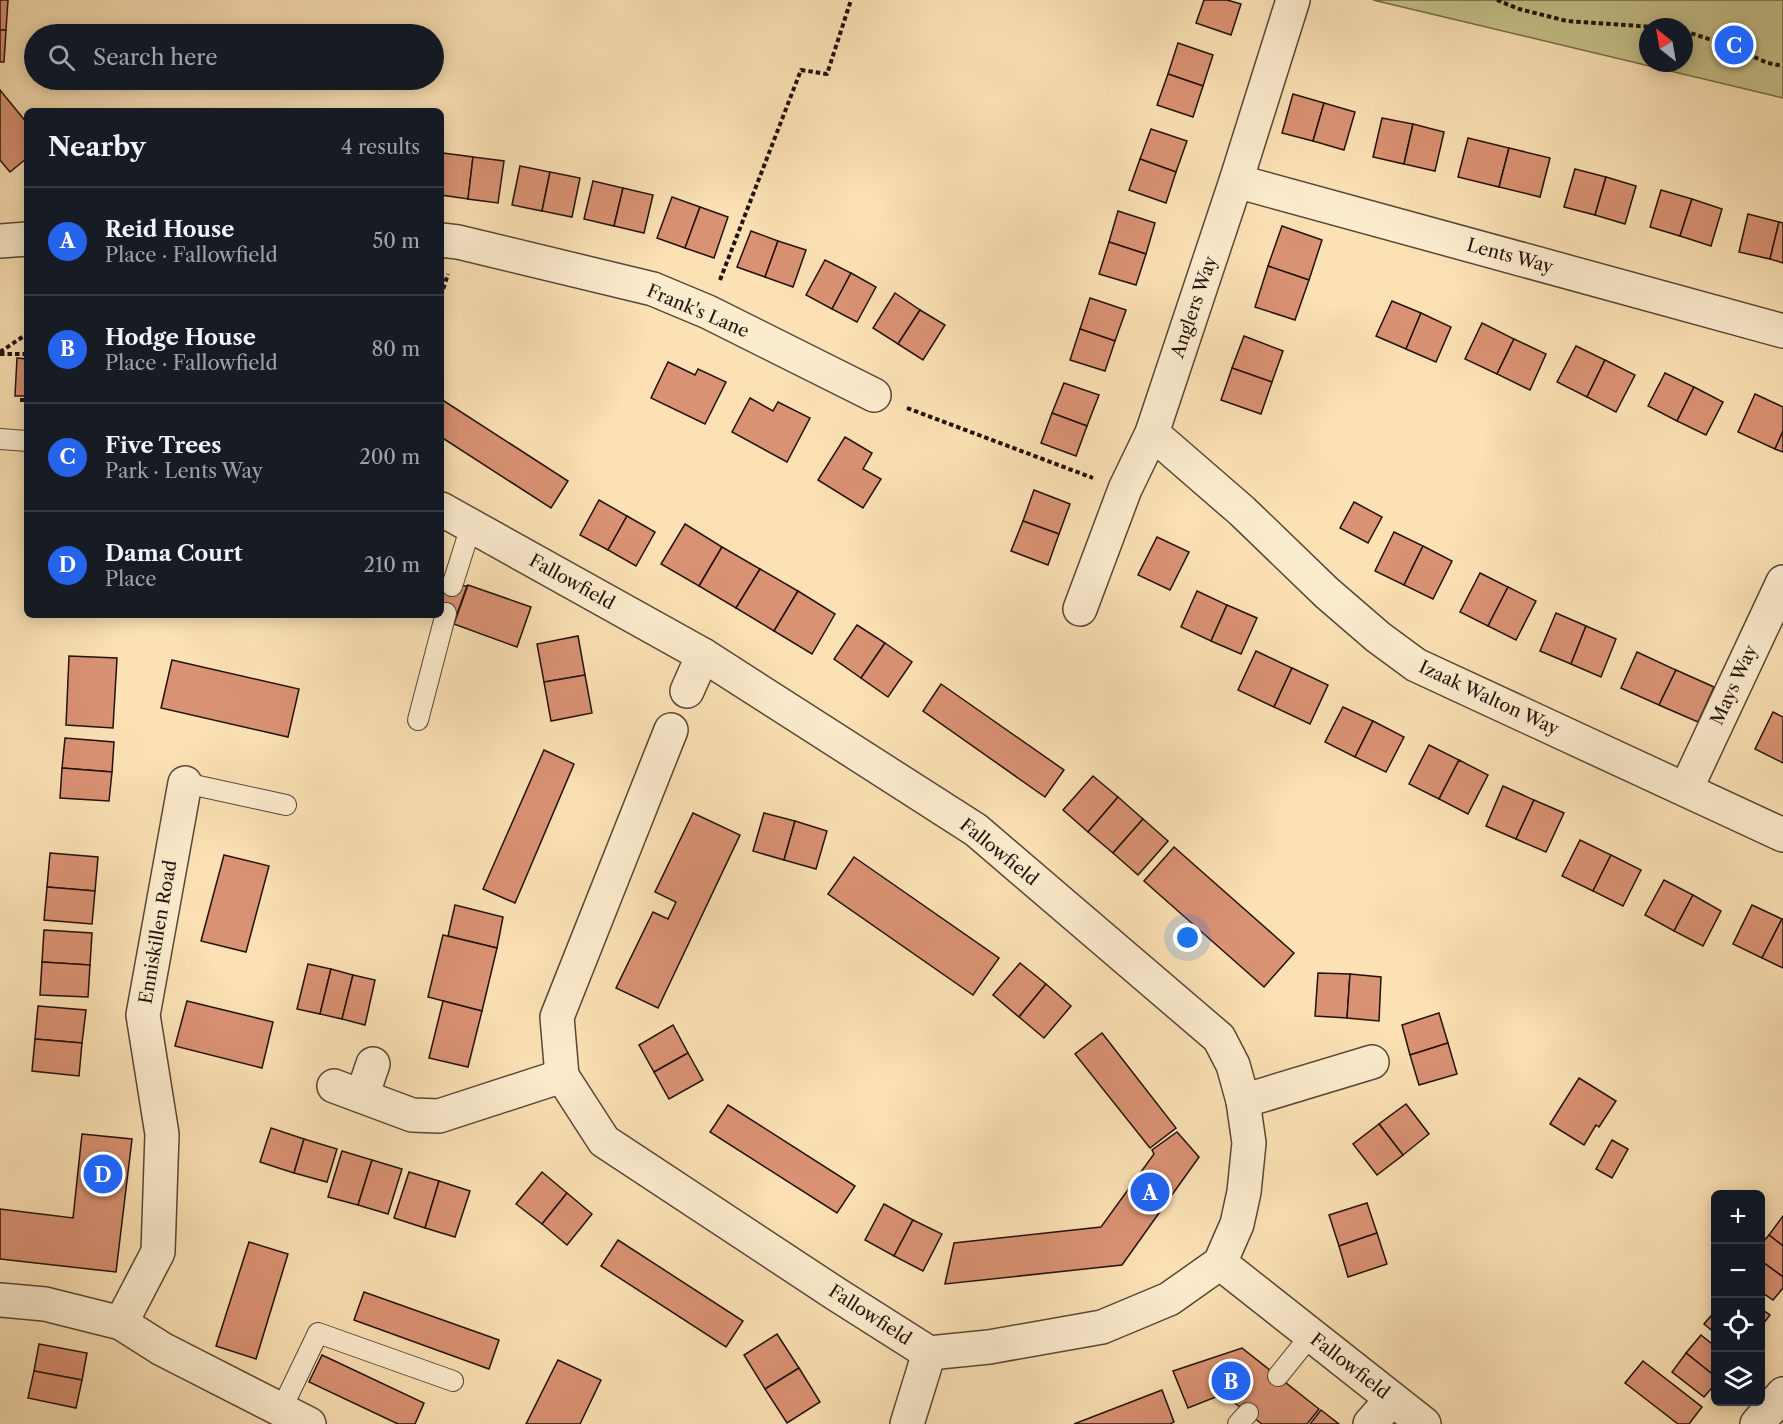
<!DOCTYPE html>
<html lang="en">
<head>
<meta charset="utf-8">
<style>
  :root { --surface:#171b24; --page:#20242c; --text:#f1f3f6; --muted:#9ea1a6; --line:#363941; --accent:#2563eb }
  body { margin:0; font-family:"Libre Caslon Text",serif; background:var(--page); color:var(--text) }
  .controls { position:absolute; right:18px; bottom:18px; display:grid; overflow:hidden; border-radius:9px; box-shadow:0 3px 15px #0003 }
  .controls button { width:54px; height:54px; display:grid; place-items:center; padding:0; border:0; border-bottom:2px solid var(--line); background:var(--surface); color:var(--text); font:30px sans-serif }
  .compass { position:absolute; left:1639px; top:18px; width:54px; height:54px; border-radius:50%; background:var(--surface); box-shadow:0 3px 15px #0003; rotate:329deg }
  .you { position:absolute; left:1188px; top:938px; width:21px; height:21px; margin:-15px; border:4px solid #fff; border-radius:50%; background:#1a73e8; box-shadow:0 0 0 9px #1a73e833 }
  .badge { display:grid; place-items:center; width:39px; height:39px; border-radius:50%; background:var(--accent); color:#fff; font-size:20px; font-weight:700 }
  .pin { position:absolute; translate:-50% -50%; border:3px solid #fff; box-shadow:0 2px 6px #0006 }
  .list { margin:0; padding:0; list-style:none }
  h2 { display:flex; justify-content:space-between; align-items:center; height:78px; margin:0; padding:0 24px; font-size:26px }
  h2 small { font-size:20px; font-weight:400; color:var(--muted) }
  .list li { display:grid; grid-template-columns:39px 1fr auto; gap:18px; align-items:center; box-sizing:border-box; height:108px; padding:0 24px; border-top:2px solid var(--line) }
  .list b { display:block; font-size:22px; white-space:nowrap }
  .list p { margin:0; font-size:20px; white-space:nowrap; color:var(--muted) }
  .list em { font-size:20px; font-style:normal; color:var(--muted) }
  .icon { flex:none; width:33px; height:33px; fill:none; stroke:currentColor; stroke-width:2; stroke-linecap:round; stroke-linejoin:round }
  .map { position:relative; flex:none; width:1783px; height:1424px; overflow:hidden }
  .search { position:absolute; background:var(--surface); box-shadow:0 3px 15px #0003; left:24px; top:24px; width:420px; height:66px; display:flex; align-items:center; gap:15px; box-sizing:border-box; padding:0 21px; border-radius:33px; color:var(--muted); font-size:22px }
  .panel { position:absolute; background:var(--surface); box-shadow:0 3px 15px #0003; left:24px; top:108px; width:420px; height:510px; border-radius:9px }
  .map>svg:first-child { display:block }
</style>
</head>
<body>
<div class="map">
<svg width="1783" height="1424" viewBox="0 0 1783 1424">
  <rect width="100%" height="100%" fill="#fbe1b4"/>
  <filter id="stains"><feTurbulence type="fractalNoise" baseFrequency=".00333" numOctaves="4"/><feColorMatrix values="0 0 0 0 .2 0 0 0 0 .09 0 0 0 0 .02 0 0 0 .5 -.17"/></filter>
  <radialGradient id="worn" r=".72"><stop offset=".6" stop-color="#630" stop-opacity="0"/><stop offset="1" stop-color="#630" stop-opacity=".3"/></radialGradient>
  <path fill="#c5c189" stroke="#736a4a" stroke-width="1.5" fill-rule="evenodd" d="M1373 0H1783V98ZM1648 27H1684V63H1648Z"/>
  <g fill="#da9274" stroke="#21120c" stroke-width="1.5">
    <polygon points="0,0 8,0 6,30 0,30"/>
    <polygon points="1204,0 1227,0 1241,4 1231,35 1196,23"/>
    <polygon points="0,30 6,30 4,62 0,62"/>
    <polygon points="1178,43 1213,55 1203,86 1168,74"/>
    <polygon points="1168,74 1203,86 1193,117 1157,105"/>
    <polygon points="0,90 27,123 27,158 10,172 0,160"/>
    <polygon points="1293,94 1324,103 1313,141 1282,133"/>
    <polygon points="1324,103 1355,112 1344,150 1313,141"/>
    <polygon points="1382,118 1413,124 1404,164 1373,157"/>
    <polygon points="1413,124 1444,132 1435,171 1404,164"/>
    <polygon points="1151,129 1187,141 1176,172 1140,159"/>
    <polygon points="1468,138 1509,148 1499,187 1458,177"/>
    <polygon points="1509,148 1550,158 1540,197 1499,187"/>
    <polygon points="443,153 473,157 468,199 441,195 441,169"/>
    <polygon points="473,157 504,161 498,203 468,199"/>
    <polygon points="1140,159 1176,172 1166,203 1129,190"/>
    <polygon points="520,166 550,172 542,211 512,205"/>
    <polygon points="1575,169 1606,177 1595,215 1564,207"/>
    <polygon points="550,172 580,178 572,217 542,211"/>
    <polygon points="1606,177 1636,186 1625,224 1595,215"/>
    <polygon points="593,181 623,188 614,226 584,219"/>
    <polygon points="623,188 653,195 644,233 614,226"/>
    <polygon points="1661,190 1692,199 1680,236 1650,227"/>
    <polygon points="672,197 700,207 685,248 657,238"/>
    <polygon points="1692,199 1722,209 1711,246 1680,236"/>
    <polygon points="700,207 728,217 714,258 685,248"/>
    <polygon points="1118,211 1155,223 1146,254 1109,242"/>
    <polygon points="1748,214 1779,222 1770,259 1739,252"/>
    <polygon points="1779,222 1783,223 1783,263 1770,259"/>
    <polygon points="1282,226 1322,240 1309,280 1268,266"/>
    <polygon points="751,231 778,241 765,277 737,267"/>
    <polygon points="778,241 806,250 793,287 765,277"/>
    <polygon points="1109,242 1146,254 1136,285 1099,274"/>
    <polygon points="825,260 851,273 832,309 806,295"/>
    <polygon points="1268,266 1309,280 1295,320 1255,307"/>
    <polygon points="851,273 876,287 857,322 832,309"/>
    <polygon points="895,293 920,310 898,344 873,328"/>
    <polygon points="1090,298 1126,310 1115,341 1080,329"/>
    <polygon points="1392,301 1421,313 1406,349 1376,336"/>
    <polygon points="920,310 945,325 923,360 898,344"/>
    <polygon points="1421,313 1451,327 1436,362 1406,349"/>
    <polygon points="1482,323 1514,339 1497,374 1465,359"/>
    <polygon points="1080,329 1115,341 1105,371 1070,360"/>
    <polygon points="1244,336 1283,351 1272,382 1232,368"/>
    <polygon points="1514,339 1546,354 1530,390 1497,374"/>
    <polygon points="1576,346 1605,360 1587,397 1557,382"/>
    <polygon points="17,358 27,359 27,396 15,396"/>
    <polygon points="1605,360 1635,375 1616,412 1587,397"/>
    <polygon points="668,362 695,375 698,369 726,382 705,424 651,398"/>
    <polygon points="1232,368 1272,382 1261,414 1221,400"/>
    <polygon points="1665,373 1694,387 1677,421 1648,406"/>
    <polygon points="1064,383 1099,395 1087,426 1052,413"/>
    <polygon points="1694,387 1723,402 1706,435 1677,421"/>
    <polygon points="1755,394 1783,407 1783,431 1775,449 1738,432"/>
    <polygon points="750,398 773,411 778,402 810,418 787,462 732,432"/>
    <polygon points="441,399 568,481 551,508 441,437"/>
    <polygon points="1052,413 1087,426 1076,456 1041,443"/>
    <polygon points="1783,431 1783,452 1775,449"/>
    <polygon points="845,437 872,453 863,469 881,479 863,508 818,480"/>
    <polygon points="1034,490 1070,504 1059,534 1023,521"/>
    <polygon points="599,500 627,516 608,550 580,535"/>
    <polygon points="1354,502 1382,517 1368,543 1340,528"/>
    <polygon points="627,516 655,532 636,566 608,550"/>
    <polygon points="1023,521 1059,534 1048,565 1011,551"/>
    <polygon points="685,524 722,547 699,586 661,564"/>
    <polygon points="1394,532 1423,546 1404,585 1375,571"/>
    <polygon points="1157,537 1189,552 1170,590 1138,575"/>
    <polygon points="1423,546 1452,561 1433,599 1404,585"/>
    <polygon points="722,547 760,569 736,608 699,586"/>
    <polygon points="760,569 798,591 774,631 736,608"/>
    <polygon points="1480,573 1508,587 1488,626 1460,612"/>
    <polygon points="441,585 467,586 457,614 441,613"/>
    <polygon points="468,585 531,607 517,647 454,624"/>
    <polygon points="1508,587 1536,601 1516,640 1488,626"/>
    <polygon points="798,591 835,614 812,654 774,631"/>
    <polygon points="1197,591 1227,605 1211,641 1181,627"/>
    <polygon points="1227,605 1257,618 1241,654 1211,641"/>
    <polygon points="1556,613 1586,626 1571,664 1540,651"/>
    <polygon points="857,625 885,643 861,678 834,659"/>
    <polygon points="1586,626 1616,639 1601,677 1571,664"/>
    <polygon points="578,636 585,675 544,682 537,644"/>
    <polygon points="885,643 912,662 888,697 861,678"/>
    <polygon points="1256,651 1292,668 1274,707 1238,690"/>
    <polygon points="1637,652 1676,670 1659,705 1621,688"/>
    <polygon points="69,656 117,658 113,728 66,725"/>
    <polygon points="172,660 299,689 288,737 161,708"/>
    <polygon points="1292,668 1328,685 1310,724 1274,707"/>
    <polygon points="1676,670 1714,687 1698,722 1659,705"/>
    <polygon points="585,675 592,713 551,721 544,682"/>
    <polygon points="941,684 1064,770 1045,797 923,711"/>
    <polygon points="1343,707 1373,721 1355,757 1325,742"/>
    <polygon points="1773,712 1783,717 1783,763 1755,749"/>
    <polygon points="1373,721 1404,737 1386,772 1355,757"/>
    <polygon points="65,738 114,742 112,772 62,768"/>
    <polygon points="1429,745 1459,760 1439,799 1409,784"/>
    <polygon points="544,750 574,764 515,903 483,889"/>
    <polygon points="1459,760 1488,775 1468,814 1439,799"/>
    <polygon points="62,768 112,772 109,801 60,798"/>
    <polygon points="1093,776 1118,797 1088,832 1063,810"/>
    <polygon points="1503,786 1534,800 1516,839 1486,826"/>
    <polygon points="1118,797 1143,819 1113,853 1088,832"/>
    <polygon points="1534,800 1564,813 1546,852 1516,839"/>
    <polygon points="693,813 740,835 658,1008 616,988 653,912 668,919 676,902 655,892"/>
    <polygon points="764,813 795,821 784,860 753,851"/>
    <polygon points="1143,819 1168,841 1138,875 1113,853"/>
    <polygon points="795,821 827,831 816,869 784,860"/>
    <polygon points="1580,840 1611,855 1593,891 1562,876"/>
    <polygon points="1174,847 1294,953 1264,987 1144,881"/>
    <polygon points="50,853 98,857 95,891 47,887"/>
    <polygon points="224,855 269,866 246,952 201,941"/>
    <polygon points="1611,855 1641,870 1623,906 1593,891"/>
    <polygon points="854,857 999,958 973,995 828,894"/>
    <polygon points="1664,880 1693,895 1674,931 1645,915"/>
    <polygon points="47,887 95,891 92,924 44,920"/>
    <polygon points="1693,895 1721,911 1703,946 1674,931"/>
    <polygon points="455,905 503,917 497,948 448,936"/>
    <polygon points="1752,905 1782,919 1762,958 1733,944"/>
    <polygon points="1782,919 1783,919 1783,968 1762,958"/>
    <polygon points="44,930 92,933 90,965 42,962"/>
    <polygon points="443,935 497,948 482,1011 428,997"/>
    <polygon points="42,962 90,965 88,997 40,995"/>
    <polygon points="1020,963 1046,984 1019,1017 993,995"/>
    <polygon points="308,964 331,969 320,1014 297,1009"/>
    <polygon points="331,969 353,975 342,1019 320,1014"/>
    <polygon points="1318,973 1350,974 1347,1018 1315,1016"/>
    <polygon points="1350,974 1381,977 1379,1021 1347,1018"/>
    <polygon points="353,975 375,980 365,1025 342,1019"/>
    <polygon points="1046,984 1071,1006 1044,1038 1019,1017"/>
    <polygon points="187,1001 273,1022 262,1068 175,1046"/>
    <polygon points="443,1001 482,1011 468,1067 429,1058"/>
    <polygon points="38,1006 86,1010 82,1043 35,1039"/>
    <polygon points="1439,1013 1448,1043 1410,1055 1402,1025"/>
    <polygon points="673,1025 688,1053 654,1072 639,1045"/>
    <polygon points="1102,1033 1176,1128 1150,1148 1075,1054"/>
    <polygon points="35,1039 82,1043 79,1076 32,1071"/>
    <polygon points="1448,1043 1457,1074 1419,1085 1410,1055"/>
    <polygon points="688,1053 703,1080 669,1099 654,1072"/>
    <polygon points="1579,1078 1616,1101 1599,1127 1596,1125 1584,1145 1550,1124"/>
    <polygon points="1406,1104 1429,1134 1403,1155 1379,1124"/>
    <polygon points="728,1105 855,1186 837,1213 710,1132"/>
    <polygon points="1379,1124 1403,1155 1377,1175 1353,1144"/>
    <polygon points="271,1128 304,1139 294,1173 260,1162"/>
    <polygon points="1177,1132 1199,1157 1122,1265 945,1284 954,1243 1101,1227 1154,1154 1152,1150"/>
    <polygon points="82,1134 132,1139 116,1272 0,1259 0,1209 73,1218"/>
    <polygon points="304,1139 337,1149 327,1182 294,1173"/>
    <polygon points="1612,1140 1628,1149 1612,1178 1596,1169"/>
    <polygon points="342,1151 372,1160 358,1205 328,1197"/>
    <polygon points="372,1160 402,1169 388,1214 358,1205"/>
    <polygon points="409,1172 439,1181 425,1228 394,1218"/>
    <polygon points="542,1172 567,1193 542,1224 516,1204"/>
    <polygon points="439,1181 470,1191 455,1237 425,1228"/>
    <polygon points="567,1193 592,1214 567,1245 542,1224"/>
    <polygon points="1367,1203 1377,1233 1339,1246 1329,1215"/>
    <polygon points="884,1204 913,1220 894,1256 865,1240"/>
    <polygon points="1783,1216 1783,1246 1769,1235"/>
    <polygon points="913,1220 942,1234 923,1271 894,1256"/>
    <polygon points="1377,1233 1387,1264 1348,1277 1339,1246"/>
    <polygon points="1769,1235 1783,1246 1783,1277 1760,1260 1760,1245"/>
    <polygon points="618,1240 743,1321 726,1347 601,1266"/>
    <polygon points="249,1242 288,1254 256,1359 216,1346"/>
    <polygon points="1760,1260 1783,1277 1783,1288 1773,1300 1760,1291"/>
    <polygon points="364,1292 499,1340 489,1369 354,1320"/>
    <polygon points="1760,1308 1770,1315 1760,1328"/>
    <polygon points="1716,1310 1716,1334 1704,1324"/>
    <polygon points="777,1334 799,1368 765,1389 744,1355"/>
    <polygon points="1701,1335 1716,1347 1716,1377 1686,1353"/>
    <polygon points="39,1344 87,1353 82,1380 34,1371"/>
    <polygon points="1242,1348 1319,1409 1307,1424 1262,1424 1223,1394 1188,1408 1173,1371"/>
    <polygon points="1686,1353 1716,1377 1716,1383 1704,1397 1672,1372"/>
    <polygon points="322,1355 424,1403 415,1424 398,1424 309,1382"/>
    <polygon points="558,1360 601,1380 580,1424 526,1424"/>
    <polygon points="1643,1361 1702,1407 1689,1424 1678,1424 1625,1383"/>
    <polygon points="799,1368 820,1402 787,1423 765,1389"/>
    <polygon points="34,1371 82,1380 76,1408 28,1398"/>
    <polygon points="1162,1390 1174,1422 1170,1424 1074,1424"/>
    <polygon points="1321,1410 1339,1424 1310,1424"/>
  </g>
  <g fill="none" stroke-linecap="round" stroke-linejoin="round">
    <defs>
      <g id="lane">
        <polyline points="0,439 27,441"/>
        <polyline points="452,586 471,526"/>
        <polyline points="418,720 446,613"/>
        <polyline points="185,783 286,805"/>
        <polyline points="1278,1376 1311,1335"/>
        <polyline points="281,1410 318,1333 453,1381"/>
        <polyline points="1238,1424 1248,1413"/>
      </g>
      <g id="street">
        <polyline points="1236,181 1783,331"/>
        <polyline points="441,240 458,242 653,289 708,312 874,395"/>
        <polyline points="0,241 27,239"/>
        <polyline points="1152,433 1242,511 1327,593 1378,637 1416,665 1783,835"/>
        <polyline points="441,509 703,655 976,830 1219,1038 1233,1065 1243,1101 1249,1143 1244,1192 1237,1224 1220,1263 1169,1299 1102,1327 989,1347 929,1353 836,1294 604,1141 562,1076 557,1017 671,730"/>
        <polyline points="1080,609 1125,489 1152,433 1236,181 1293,0"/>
        <polyline points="687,691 703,655"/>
        <polyline points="1686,789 1783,582"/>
        <polyline points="334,1086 412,1115 439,1116 562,1076"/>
        <polyline points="362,1096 373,1064"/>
        <polyline points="1243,1101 1372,1062"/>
        <polyline points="1220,1263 1424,1424"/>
        <polyline points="0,1300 45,1304 121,1323 162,1349 309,1424"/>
        <polyline points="121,1323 158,1252 162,1134 143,1015 185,783"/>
        <polyline points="907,1424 929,1353"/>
        <polyline points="1370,1424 1392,1399"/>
        <polyline points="1757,1424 1783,1394"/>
      </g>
    </defs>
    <use href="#lane" stroke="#584636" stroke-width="22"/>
    <use href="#street" stroke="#584636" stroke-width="36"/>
    <g stroke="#21120c" stroke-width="4" stroke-dasharray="4.5 3" stroke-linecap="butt">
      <polyline points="1497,0 1519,9 1567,21 1653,27"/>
      <polyline points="1684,31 1718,42 1768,63 1783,66"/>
      <polyline points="720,280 801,70 827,74 851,0"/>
      <polyline points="441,296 448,274"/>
      <polyline points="0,352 27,334"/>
      <polyline points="0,354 27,354"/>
      <polyline points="20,400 27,400"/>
      <polyline points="907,408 1093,478"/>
    </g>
    <use href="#lane" stroke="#fcecce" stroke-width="20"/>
    <use href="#street" stroke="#fcecce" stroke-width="33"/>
  </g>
  <g text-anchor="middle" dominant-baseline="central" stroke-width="4.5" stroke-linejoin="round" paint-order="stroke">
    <g font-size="18" fill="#21120c" stroke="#fcecce">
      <text transform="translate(1510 256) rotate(15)">Lents Way</text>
      <text transform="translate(1194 307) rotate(-71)">Anglers Way</text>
      <text transform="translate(698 311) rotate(23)">Frank's Lane</text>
      <text transform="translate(572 582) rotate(29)">Fallowfield</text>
      <text transform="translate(1734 685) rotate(-65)">Mays Way</text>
      <text transform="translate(1489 698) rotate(25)">Izaak Walton Way</text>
      <text transform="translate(999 852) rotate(39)">Fallowfield</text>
      <text transform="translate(158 932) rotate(-80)">Enniskillen Road</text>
      <text transform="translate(870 1315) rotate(33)">Fallowfield</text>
      <text transform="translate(1350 1366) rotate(38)">Fallowfield</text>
    </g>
  </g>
  <rect width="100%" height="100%" filter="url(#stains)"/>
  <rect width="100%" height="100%" fill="url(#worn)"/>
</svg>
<div class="controls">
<button>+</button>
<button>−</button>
<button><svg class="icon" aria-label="locate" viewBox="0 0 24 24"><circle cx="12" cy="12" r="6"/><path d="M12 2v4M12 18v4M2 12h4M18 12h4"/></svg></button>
<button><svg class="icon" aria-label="layers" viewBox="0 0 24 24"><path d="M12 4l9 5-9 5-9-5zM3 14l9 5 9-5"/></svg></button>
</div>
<svg class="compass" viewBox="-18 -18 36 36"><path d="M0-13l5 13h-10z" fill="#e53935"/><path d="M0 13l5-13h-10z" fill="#9ea1a6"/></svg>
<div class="you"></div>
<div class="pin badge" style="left:1150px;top:1192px">A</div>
<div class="pin badge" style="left:1231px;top:1381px">B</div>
<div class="pin badge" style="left:1734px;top:45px">C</div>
<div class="pin badge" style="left:103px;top:1174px">D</div>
<div class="search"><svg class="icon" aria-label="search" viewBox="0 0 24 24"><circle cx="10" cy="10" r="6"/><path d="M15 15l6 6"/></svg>Search here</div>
<section class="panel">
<h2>Nearby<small>4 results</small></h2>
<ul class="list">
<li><span class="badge">A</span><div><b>Reid House</b><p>Place · Fallowfield</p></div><em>50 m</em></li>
<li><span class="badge">B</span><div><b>Hodge House</b><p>Place · Fallowfield</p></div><em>80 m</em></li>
<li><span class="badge">C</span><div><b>Five Trees</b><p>Park · Lents Way</p></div><em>200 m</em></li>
<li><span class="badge">D</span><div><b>Dama Court</b><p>Place</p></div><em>210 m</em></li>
</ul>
</section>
</div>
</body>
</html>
